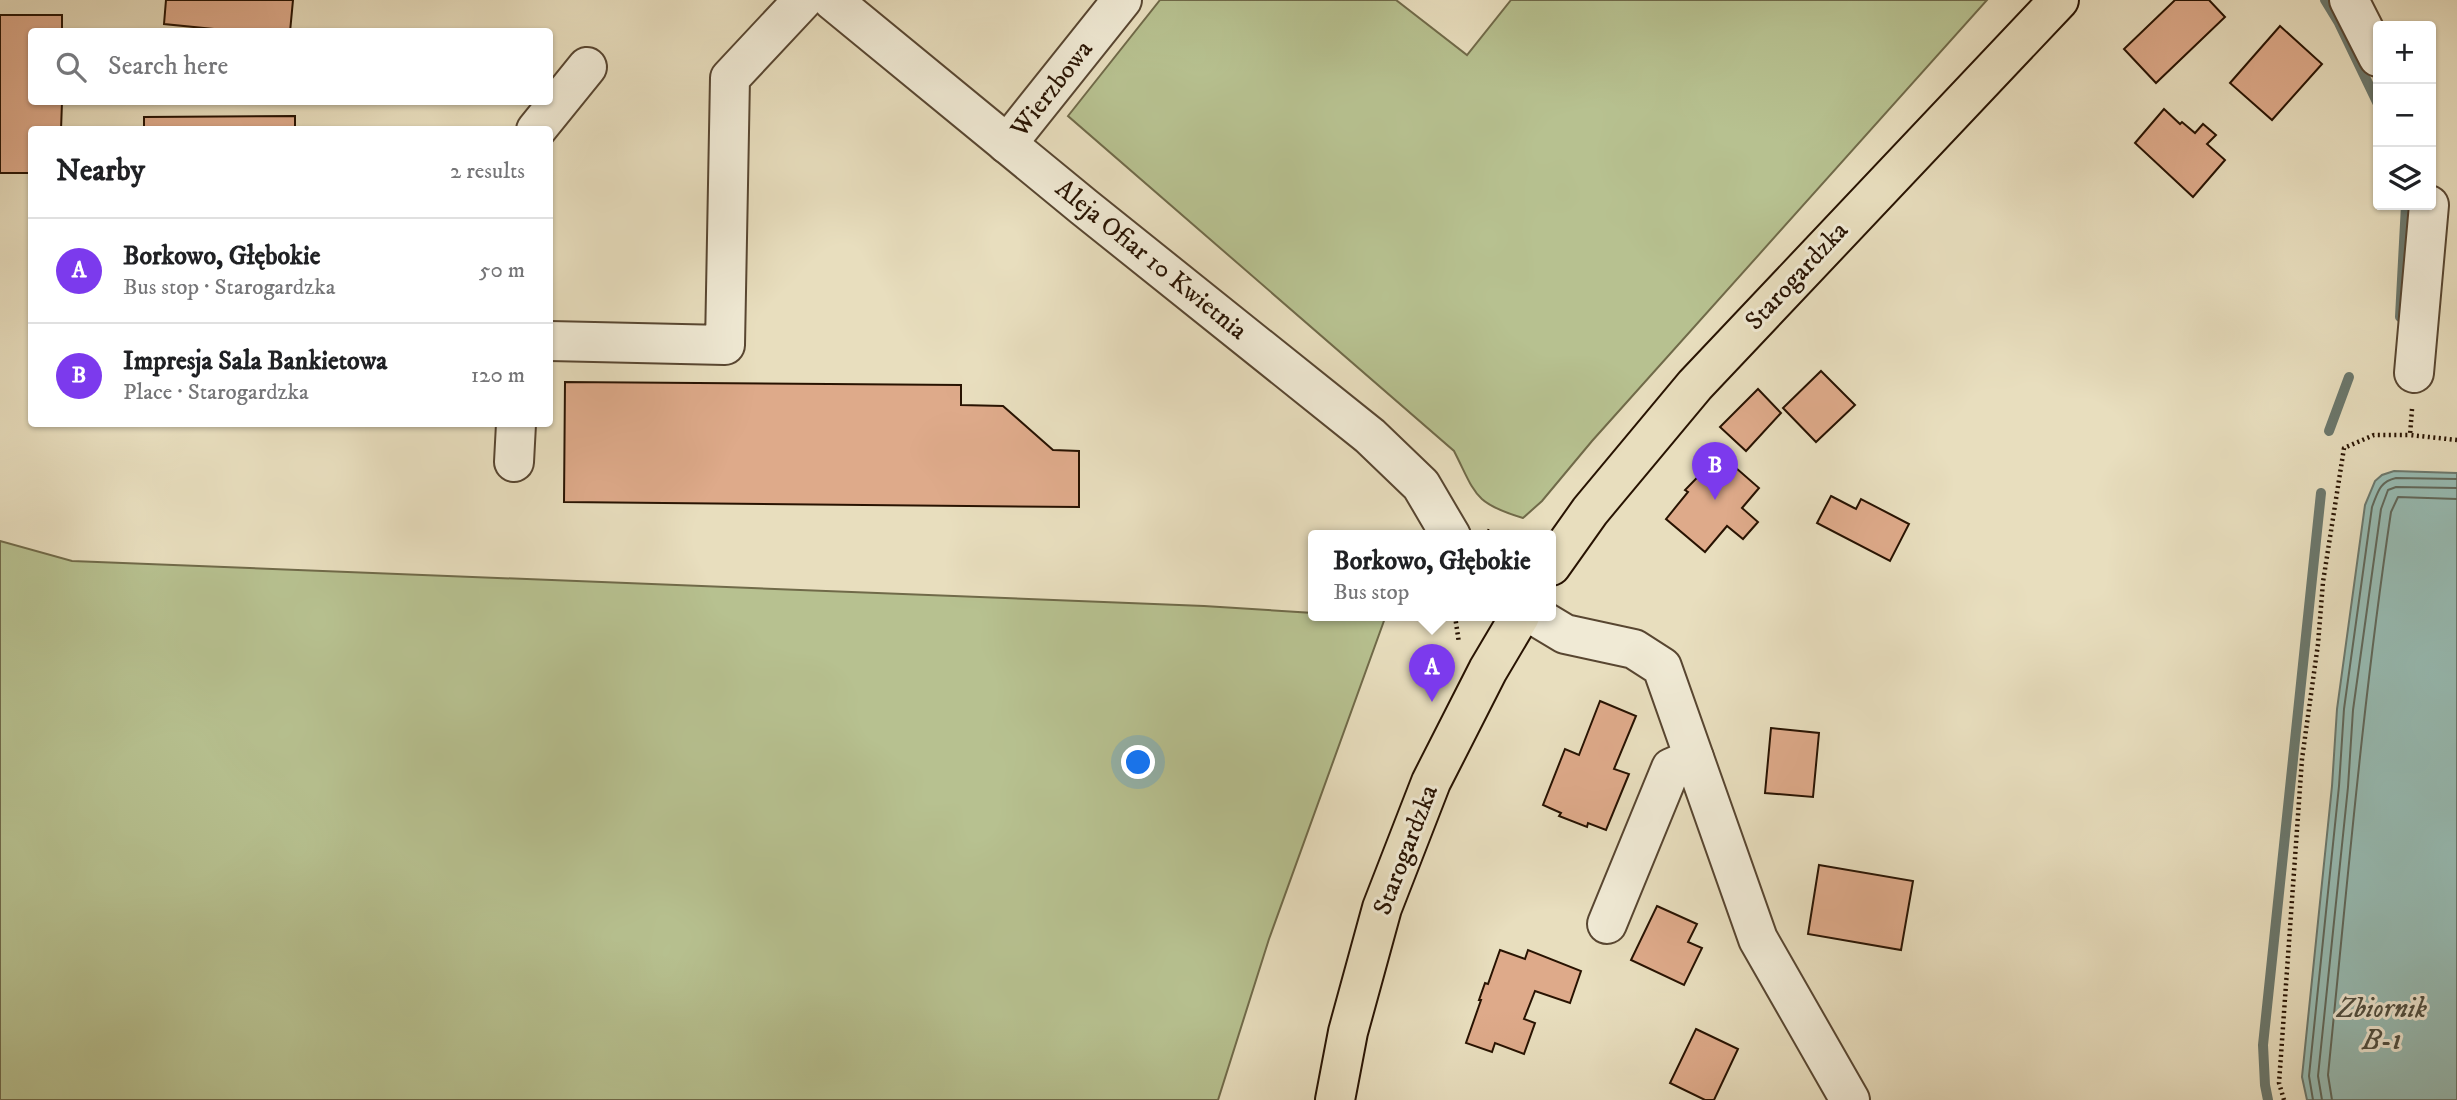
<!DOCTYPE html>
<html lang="en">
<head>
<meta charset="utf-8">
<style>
  :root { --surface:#fff; --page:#f6f6f6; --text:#202124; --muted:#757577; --line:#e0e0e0; --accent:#7c3aed }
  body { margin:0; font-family:"IM FELL DW Pica",serif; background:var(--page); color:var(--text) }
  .controls { position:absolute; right:21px; top:21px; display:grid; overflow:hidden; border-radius:7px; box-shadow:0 2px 5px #0004 }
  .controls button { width:63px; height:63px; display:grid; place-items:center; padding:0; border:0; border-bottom:2px solid var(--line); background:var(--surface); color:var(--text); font:35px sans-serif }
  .you { position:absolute; left:1139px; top:763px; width:24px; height:24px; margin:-18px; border:5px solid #fff; border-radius:50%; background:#1a73e8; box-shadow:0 0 0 10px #1a73e833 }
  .badge { display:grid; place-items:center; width:46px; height:46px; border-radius:50%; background:var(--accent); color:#fff; font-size:23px; font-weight:700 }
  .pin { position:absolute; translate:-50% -58px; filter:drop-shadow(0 2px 4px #0008) }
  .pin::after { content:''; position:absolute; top:37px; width:24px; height:21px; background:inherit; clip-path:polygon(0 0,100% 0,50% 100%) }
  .popup { position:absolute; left:1308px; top:530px; width:248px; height:91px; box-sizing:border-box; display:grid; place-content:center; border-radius:7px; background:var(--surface); filter:drop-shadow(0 2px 5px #0005); font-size:23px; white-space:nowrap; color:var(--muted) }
  .popup b { font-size:26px; color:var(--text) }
  .popup::after { content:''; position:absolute; left:50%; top:100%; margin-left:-14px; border:14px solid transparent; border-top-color:var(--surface) }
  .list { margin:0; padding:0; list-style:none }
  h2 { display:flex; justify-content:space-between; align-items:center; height:91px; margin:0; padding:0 28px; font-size:30px }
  h2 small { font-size:23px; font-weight:400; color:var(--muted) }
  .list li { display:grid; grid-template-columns:46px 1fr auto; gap:21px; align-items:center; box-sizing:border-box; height:105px; padding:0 28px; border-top:2px solid var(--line) }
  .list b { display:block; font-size:26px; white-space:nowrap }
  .list p { margin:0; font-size:23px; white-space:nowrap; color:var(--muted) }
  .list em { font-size:23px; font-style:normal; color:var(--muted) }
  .icon { flex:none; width:38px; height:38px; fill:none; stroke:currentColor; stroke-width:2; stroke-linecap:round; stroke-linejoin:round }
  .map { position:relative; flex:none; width:2457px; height:1100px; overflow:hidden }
  .search { position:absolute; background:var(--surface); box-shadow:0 2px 5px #0004; left:28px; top:28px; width:525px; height:77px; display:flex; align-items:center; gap:18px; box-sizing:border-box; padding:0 24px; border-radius:7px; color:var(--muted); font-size:26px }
  .panel { position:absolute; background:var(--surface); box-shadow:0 2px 5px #0004; left:28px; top:126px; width:525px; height:301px; border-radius:7px }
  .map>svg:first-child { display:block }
</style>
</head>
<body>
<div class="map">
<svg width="2457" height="1100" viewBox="0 0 2457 1100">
  <rect width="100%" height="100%" fill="#e8debe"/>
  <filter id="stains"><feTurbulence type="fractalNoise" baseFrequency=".00286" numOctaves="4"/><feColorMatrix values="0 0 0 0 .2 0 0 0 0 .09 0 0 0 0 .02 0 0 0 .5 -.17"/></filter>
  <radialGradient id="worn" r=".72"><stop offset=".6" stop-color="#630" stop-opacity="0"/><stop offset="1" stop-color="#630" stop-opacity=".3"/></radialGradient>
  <g fill="#b7c190" stroke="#706a49" stroke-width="2">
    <path d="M1160 0H1396L1467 55 1511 0H1987L1592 441 1542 501 1523 518C1473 503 1476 494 1454 451L1068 116Z"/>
    <polygon points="0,541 72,561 1204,606 1313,613 1313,616 1385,618 1269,939 1218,1100 0,1100"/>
  </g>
  <polygon fill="#97bcb4" stroke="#6b786d" stroke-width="2" points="2394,471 2457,473 2457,1100 2307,1100 2302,1077 2332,786 2337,709 2365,505 2375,481 2382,475"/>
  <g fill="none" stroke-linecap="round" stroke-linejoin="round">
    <g stroke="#60685b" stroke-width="2">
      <path d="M2313 1100 2309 1076 2339 786 2344 709 2372 507C2378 492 2379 482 2396 478L2457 479"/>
      <polyline points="2322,1100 2318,1076 2348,787 2353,710 2381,509 2388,490 2396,487 2457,488"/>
      <path d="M2332 1100 2328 1075C2347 887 2363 699 2391 512L2398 497 2457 499"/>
    </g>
    <g stroke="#6b786d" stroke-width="10">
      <polyline points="2325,0 2339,23 2378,104"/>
      <polyline points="2400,317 2406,205"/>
      <polyline points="2329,431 2349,377"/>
      <polyline points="2268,1100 2265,1085 2263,1045 2321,493"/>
    </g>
  </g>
  <g fill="#deaa8a" stroke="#281302" stroke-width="2">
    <polygon points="166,0 293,0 290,32 244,32 164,24"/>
    <polygon points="2175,0 2209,0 2225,17 2156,83 2124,49"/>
    <polygon points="0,15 62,15 62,32 32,32 32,102 62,102 61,130 32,130 32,173 0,173"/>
    <polygon points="2280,26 2322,64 2272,120 2230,83"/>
    <polygon points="2164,109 2180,124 2182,122 2195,133 2203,124 2216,135 2207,144 2225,160 2193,197 2135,143"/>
    <polygon points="295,116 295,130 144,130 144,117"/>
    <polygon points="1821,371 1855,405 1816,442 1783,408"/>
    <polygon points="565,382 961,385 961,405 1003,406 1053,450 1079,451 1079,507 564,502"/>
    <polygon points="1758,389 1781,413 1746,451 1720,427"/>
    <polygon points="1720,454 1759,488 1742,508 1758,522 1743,539 1727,526 1705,552 1666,519 1688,492 1685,490"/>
    <polygon points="1831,496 1856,509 1861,499 1909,524 1890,561 1817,523"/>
    <polygon points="1600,701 1636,716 1614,769 1629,774 1606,830 1588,823 1587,827 1559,816 1561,813 1543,805 1565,749 1579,755"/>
    <polygon points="1771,728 1819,733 1813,797 1765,793"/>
    <polygon points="1819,865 1913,881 1901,950 1808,934"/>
    <polygon points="1657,906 1697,924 1688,942 1702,948 1684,985 1631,960"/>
    <polygon points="1500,950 1525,959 1528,950 1581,971 1570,1003 1535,991 1524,1019 1535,1023 1524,1054 1495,1043 1492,1052 1466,1043 1481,1000 1479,1000 1485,983 1488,984"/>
    <polygon points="1696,1029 1738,1049 1714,1100 1705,1100 1670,1083"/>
  </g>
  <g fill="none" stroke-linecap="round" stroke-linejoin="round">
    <defs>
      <g id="minor">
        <polyline points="832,0 1084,207 1370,436 1421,485 1451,536"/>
        <polyline points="2349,0 2378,57"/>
        <polyline points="536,130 587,67"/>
        <polyline points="1007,144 1122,0"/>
        <polyline points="550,341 725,345 730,78 803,0"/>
        <polyline points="2414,373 2429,205"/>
        <polyline points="514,462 516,424"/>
        <polyline points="1535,616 1565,634 1634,649 1662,667 1758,939 1850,1100"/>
        <polyline points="1607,924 1671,768 1694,758"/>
      </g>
      <g id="major">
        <polyline points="1551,566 1590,511 1695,385 2059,0"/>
        <polyline points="1335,1100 1348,1032 1382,908 1431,782 1488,670 1520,616"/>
      </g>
    </defs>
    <use href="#minor" stroke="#584631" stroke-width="42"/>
    <use href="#major" stroke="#281302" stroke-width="42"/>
    <g stroke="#281302" stroke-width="4.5" stroke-dasharray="2 3.5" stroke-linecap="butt">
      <polyline points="2412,409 2410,435 2457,440"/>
      <polyline points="1487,531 1506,536"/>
      <polyline points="1455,616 1459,643"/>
      <polyline points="2284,1100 2279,1083 2302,759 2318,644 2323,582 2344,448 2374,435 2410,435"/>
    </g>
    <use href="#minor" stroke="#f0ead5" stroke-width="38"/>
    <use href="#major" stroke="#e8debe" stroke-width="38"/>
  </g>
  <g text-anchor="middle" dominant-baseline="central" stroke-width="6" stroke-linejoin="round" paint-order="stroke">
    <g font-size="26" fill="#281302" stroke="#f0ead5">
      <text transform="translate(1052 89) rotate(-52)">Wierzbowa</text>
      <text transform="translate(1151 260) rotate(39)">Aleja Ofiar 10 Kwietnia</text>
      <text transform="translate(1797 276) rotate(-47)">Starogardzka</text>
      <text transform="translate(1406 850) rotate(-69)">Starogardzka</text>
    </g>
    <g font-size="28" font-style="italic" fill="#4f4e40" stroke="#f0ead5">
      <text x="2382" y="1008">Zbiornik<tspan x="2382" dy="32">B-1</tspan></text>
    </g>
  </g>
  <rect width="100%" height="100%" filter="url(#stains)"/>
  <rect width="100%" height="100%" fill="url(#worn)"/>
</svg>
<div class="controls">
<button>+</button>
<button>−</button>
<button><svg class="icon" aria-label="layers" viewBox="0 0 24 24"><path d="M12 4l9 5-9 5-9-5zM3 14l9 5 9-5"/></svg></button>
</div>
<div class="you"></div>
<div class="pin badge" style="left:1432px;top:702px">A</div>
<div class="popup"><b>Borkowo, Głębokie</b>Bus stop</div>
<div class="pin badge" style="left:1715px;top:500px">B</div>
<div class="search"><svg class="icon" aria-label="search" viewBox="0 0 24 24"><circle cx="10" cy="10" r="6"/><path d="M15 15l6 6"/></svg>Search here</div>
<section class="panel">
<h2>Nearby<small>2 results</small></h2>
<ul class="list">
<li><span class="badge">A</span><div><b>Borkowo, Głębokie</b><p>Bus stop · Starogardzka</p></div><em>50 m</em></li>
<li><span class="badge">B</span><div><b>Impresja Sala Bankietowa</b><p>Place · Starogardzka</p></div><em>120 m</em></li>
</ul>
</section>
</div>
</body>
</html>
